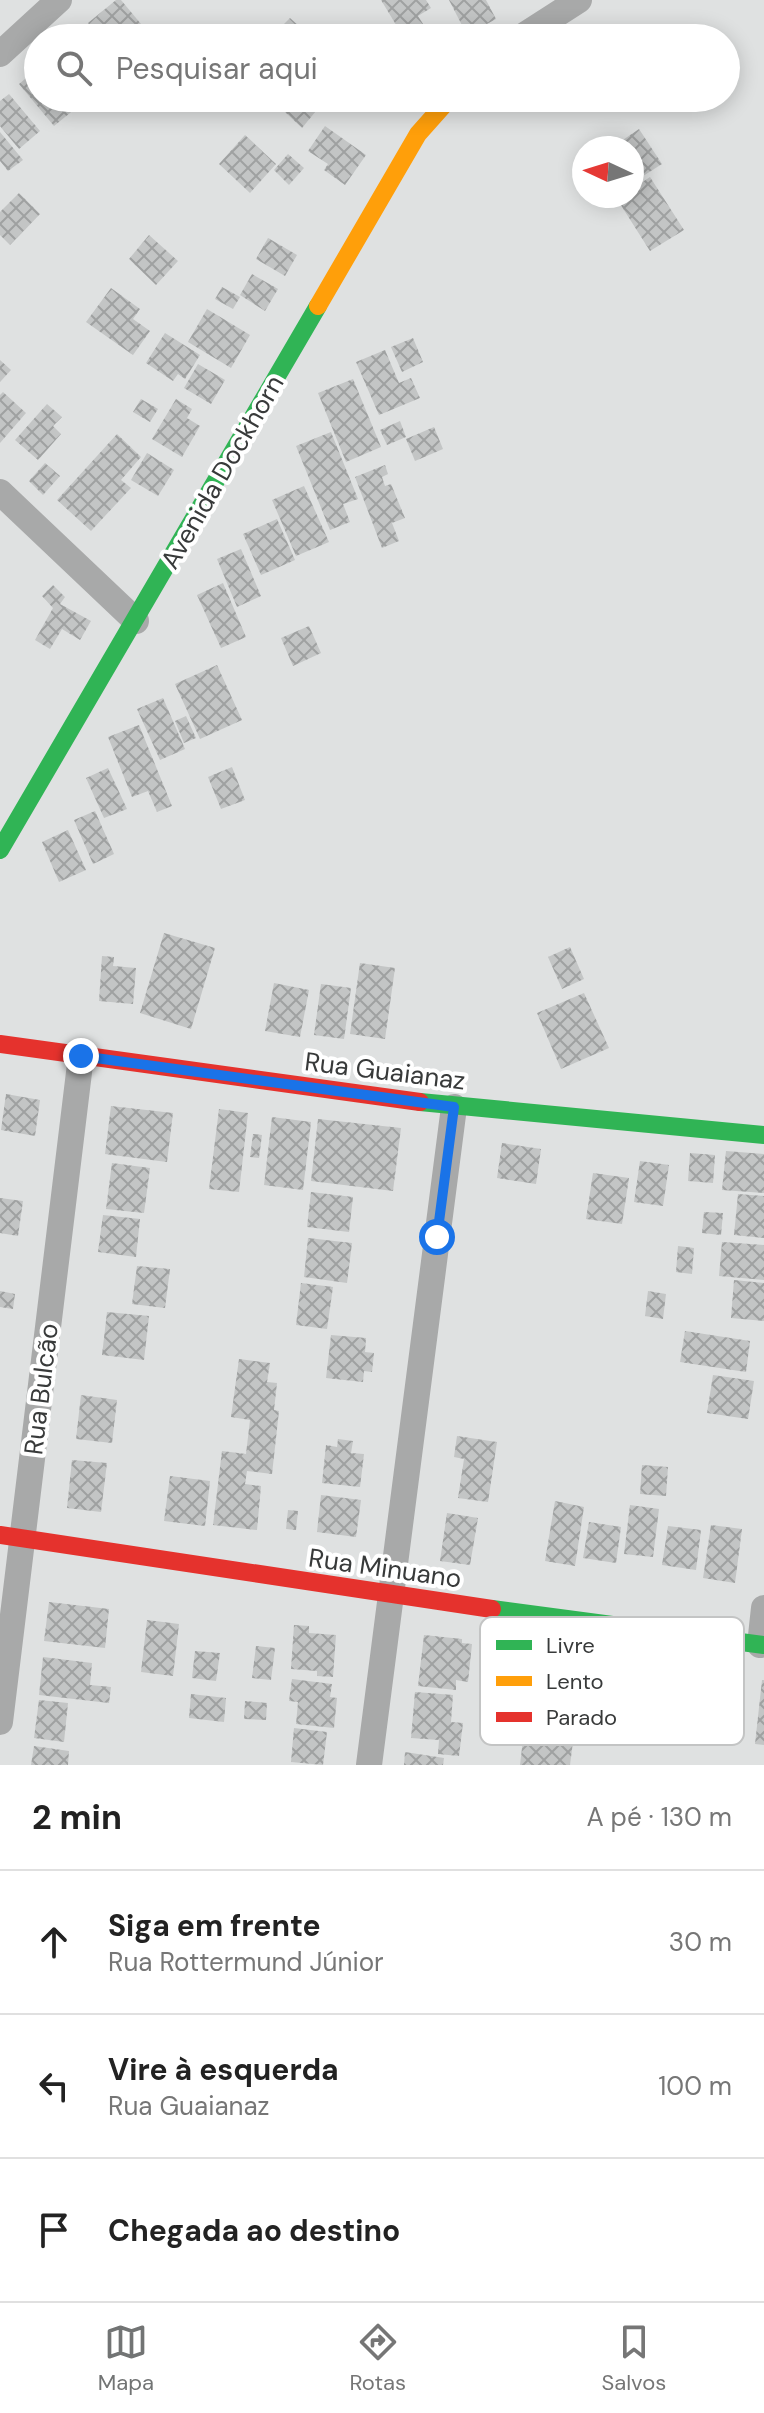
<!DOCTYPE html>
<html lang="pt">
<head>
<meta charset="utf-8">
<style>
  :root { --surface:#fff; --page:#f2f2f2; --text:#222; --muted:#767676; --line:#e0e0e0; --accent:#727474 }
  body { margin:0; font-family:"DM Sans",sans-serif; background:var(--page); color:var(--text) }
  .compass { position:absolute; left:572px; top:136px; width:72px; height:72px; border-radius:50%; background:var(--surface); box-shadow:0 4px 20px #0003; rotate:274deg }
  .stop { position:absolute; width:24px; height:24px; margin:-18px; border:6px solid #1a73e8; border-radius:50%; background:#fff }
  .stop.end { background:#1a73e8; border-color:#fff; box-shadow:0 2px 8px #0008 }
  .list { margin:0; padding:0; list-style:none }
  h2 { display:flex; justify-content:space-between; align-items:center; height:104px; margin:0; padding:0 32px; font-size:34px }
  h2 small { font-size:26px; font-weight:400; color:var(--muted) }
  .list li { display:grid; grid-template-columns:52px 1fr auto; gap:24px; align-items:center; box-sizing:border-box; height:144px; padding:0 32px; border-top:2px solid var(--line) }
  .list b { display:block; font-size:30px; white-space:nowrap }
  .list p { margin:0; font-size:26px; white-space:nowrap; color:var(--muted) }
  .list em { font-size:26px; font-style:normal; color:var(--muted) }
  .icon { flex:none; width:44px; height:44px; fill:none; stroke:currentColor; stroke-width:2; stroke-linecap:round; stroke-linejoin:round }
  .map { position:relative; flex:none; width:764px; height:1765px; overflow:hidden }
  .search { position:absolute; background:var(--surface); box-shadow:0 4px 20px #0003; left:24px; right:24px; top:24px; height:88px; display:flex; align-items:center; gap:20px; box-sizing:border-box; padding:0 28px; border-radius:44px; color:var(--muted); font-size:30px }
  .sheet { height:536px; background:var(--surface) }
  nav { display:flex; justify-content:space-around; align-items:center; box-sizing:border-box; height:112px; border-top:2px solid var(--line); background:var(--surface); font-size:22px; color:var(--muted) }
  nav a { display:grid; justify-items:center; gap:4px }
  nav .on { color:var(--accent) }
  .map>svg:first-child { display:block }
</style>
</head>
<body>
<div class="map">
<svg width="764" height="1765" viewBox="0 0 764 1765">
  <defs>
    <pattern id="building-cross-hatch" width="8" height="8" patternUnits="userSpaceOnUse" patternTransform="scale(2)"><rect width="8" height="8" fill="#c3c5c5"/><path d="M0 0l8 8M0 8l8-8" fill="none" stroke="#9fa1a1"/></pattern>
  </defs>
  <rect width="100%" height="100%" fill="#dfe1e1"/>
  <g fill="url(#building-cross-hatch)">
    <polygon points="116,0 121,0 141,24 124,38 100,38 88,23"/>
    <polygon points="381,0 426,0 431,8 418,16 425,27 404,38"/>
    <polygon points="449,0 486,0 496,19 467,35"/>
    <polygon points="290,18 312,38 283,38 276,32"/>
    <polygon points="38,68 38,98 76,98 81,104 54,126 19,84"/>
    <polygon points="9,94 40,131 19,149 0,126 0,101"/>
    <polygon points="298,98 302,98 316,111 302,128 285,112"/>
    <polygon points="325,126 366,155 345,185 324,170 328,164 308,151"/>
    <polygon points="639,129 662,164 632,183 632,148 611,148"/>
    <polygon points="0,132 23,160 8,171 0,161"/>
    <polygon points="245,135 276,164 250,193 219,164"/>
    <polygon points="288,154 304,168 289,185 274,170"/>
    <polygon points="650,177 684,230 650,251 617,199 621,196 632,196 632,189"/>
    <polygon points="19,193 40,214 10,245 0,235 0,212"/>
    <polygon points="149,235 178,261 156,285 129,259"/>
    <polygon points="268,238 297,255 285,276 256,259"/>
    <polygon points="252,274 278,289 265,311 240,295"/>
    <polygon points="222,287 240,297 233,309 215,299"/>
    <polygon points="111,288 140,309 133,319 150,331 133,355 86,322"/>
    <polygon points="207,309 250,335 231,368 188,342"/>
    <polygon points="165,333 200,355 185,379 178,374 173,381 146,363"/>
    <polygon points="413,338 423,362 402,372 391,347"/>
    <polygon points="385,350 399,383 411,378 420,398 379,415 356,362"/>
    <polygon points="0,360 11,370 0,382"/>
    <polygon points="198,364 225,380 211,404 184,388"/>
    <polygon points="353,379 381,447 346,462 318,393"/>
    <polygon points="3,392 26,413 0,443 0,395"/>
    <polygon points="141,399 158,409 150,422 133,412"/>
    <polygon points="176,399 192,409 187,418 200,426 182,457 152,439"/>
    <polygon points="47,404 62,417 53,426 61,434 38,460 15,440"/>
    <polygon points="400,421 406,437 387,445 380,430"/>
    <polygon points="434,427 443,449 415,461 406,439"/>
    <polygon points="331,432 358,499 343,504 350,522 330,530 296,446"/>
    <polygon points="117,434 141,457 121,480 131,488 91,531 57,500"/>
    <polygon points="147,453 174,470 158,496 131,480"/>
    <polygon points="45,463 60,476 43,495 29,481"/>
    <polygon points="385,465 388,474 382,477 385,486 391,484 405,518 392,523 399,541 382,548 355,477"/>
    <polygon points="304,486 329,542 296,556 272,500"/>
    <polygon points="277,519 295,560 261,575 243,534"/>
    <polygon points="241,549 261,596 237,607 217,559"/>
    <polygon points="223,583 246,637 221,648 197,595"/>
    <polygon points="53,585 65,597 60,604 91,621 80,640 62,629 50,649 35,640 53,608 42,596"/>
    <polygon points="309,626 321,653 293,666 281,638"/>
    <polygon points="217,665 242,720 200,739 175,684"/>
    <polygon points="163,698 185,749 160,760 137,709"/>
    <polygon points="186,716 196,738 184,743 175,721"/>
    <polygon points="139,725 172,806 157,812 148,791 132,797 108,737"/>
    <polygon points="232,767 245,800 221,809 208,777"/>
    <polygon points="108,768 127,809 104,818 86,778"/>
    <polygon points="95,811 114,854 93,864 74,820"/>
    <polygon points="68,830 86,870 59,882 42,842"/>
    <polygon points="164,933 215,948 191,1029 140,1013"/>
    <polygon points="570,947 584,979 562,989 548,957"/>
    <polygon points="102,956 114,957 113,966 136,968 133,1004 99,1001"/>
    <polygon points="360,963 395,968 385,1039 350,1034"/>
    <polygon points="274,983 309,990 300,1037 265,1031"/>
    <polygon points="321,984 351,988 344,1039 314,1035"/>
    <polygon points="584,993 609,1048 561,1069 537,1013"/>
    <polygon points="6,1094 40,1100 35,1136 1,1130"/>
    <polygon points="111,1106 173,1113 167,1162 105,1154"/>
    <polygon points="219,1109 248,1113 239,1192 209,1189"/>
    <polygon points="272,1117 311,1122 303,1190 264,1185"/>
    <polygon points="318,1119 401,1128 393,1191 311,1181"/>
    <polygon points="253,1134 262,1135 259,1158 250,1157"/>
    <polygon points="502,1143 541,1149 536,1184 497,1178"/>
    <polygon points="726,1151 764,1154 764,1193 722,1190"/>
    <polygon points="690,1153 715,1155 713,1183 688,1181"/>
    <polygon points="640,1161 669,1165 663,1206 634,1202"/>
    <polygon points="112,1163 150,1168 144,1213 106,1209"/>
    <polygon points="593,1173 629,1178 622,1224 586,1219"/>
    <polygon points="311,1192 353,1197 349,1232 307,1227"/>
    <polygon points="738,1194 764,1196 764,1238 734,1235"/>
    <polygon points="0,1198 23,1201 18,1236 0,1233"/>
    <polygon points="704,1212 723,1213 721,1235 702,1233"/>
    <polygon points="103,1215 140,1219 136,1257 98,1252"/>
    <polygon points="308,1238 352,1243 347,1283 304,1277"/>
    <polygon points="722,1242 764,1245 764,1280 719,1276"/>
    <polygon points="678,1246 694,1248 692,1274 676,1272"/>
    <polygon points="137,1266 170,1269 165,1308 132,1304"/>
    <polygon points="734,1280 764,1283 764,1321 731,1318"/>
    <polygon points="301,1283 333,1287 327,1329 296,1325"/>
    <polygon points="0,1291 15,1294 13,1309 0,1307"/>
    <polygon points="648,1291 666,1294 663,1319 645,1316"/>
    <polygon points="107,1312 149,1316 144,1360 102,1355"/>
    <polygon points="685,1331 750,1341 746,1372 680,1362"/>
    <polygon points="331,1335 366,1338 365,1352 374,1353 372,1372 364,1371 363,1382 326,1378"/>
    <polygon points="239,1359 270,1363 267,1382 277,1383 274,1410 279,1411 272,1474 247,1471 245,1484 261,1486 257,1530 213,1525 222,1451 246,1454 250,1420 231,1417"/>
    <polygon points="713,1375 754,1381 748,1419 707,1413"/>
    <polygon points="81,1395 117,1400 112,1443 76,1439"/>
    <polygon points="457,1436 497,1442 488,1502 458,1498 464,1459 454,1457"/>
    <polygon points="338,1439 353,1441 351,1453 364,1454 360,1487 322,1483 326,1445 337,1447"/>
    <polygon points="72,1460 107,1463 101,1512 67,1508"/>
    <polygon points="642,1465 668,1467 666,1496 640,1494"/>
    <polygon points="170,1476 210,1481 205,1526 164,1521"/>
    <polygon points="321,1495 361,1500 356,1537 317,1532"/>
    <polygon points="555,1501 584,1507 575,1566 545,1561"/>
    <polygon points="630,1505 659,1509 653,1557 624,1554"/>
    <polygon points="288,1510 298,1511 296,1530 286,1529"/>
    <polygon points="447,1513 478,1518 470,1565 440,1561"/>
    <polygon points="589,1522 621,1527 616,1563 583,1558"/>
    <polygon points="711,1525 742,1529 735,1583 703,1578"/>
    <polygon points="668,1526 701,1530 696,1570 662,1565"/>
    <polygon points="49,1602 109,1609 105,1648 44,1641"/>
    <polygon points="147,1620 179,1624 173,1676 141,1672"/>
    <polygon points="294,1625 309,1626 309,1633 336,1635 333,1677 317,1676 317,1671 291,1669"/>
    <polygon points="424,1635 462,1639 462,1643 472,1644 468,1682 456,1680 456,1690 418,1686"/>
    <polygon points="256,1646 275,1648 271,1680 252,1678"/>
    <polygon points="195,1651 220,1653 216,1681 192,1678"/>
    <polygon points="43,1657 92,1663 90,1685 111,1687 109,1703 39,1695"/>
    <polygon points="292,1679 332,1684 330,1697 337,1698 334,1728 296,1724 298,1702 289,1701"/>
    <polygon points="762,1680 764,1680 764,1745 755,1744"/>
    <polygon points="415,1692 453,1695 451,1722 463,1723 459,1756 438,1754 439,1740 411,1738"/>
    <polygon points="191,1694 226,1698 224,1722 189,1718"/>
    <polygon points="528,1697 578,1703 570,1765 520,1765"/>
    <polygon points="39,1700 68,1703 64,1742 34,1738"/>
    <polygon points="245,1701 267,1703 266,1720 244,1719"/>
    <polygon points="294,1728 327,1732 323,1765 291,1762"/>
    <polygon points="34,1746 69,1751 68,1765 31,1765"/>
    <polygon points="405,1752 444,1758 443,1765 404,1765"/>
  </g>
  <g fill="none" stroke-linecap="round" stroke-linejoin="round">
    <g stroke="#a8a9a9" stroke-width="26">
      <polyline points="520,38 579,0"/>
      <polyline points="0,54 59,0"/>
      <polyline points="0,492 136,621"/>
      <polyline points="760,1645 764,1608"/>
      <polyline points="0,1722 81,1056"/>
      <polyline points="369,1765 454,1107"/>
    </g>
    <g stroke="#30b455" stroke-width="18">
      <polyline points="0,850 318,306"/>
      <polyline points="420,1102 764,1135"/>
      <polyline points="492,1609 764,1645"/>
    </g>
    <polyline stroke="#ff9f0a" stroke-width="18" points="318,306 418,134 450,98"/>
    <g stroke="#e5322d" stroke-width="18">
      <polyline points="0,1044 420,1102"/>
      <polyline points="0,1535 492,1609"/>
    </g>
  </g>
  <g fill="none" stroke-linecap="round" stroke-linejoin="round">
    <polyline stroke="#1a73e8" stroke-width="10" points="81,1056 454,1107 437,1237"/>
  </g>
  <g text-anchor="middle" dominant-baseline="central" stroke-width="8" stroke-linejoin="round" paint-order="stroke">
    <g font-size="26" fill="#383a3a" stroke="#fff">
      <text transform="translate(222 472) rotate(-60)">Avenida Dockhorn</text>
      <text transform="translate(385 1071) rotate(7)">Rua Guaianaz</text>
      <text transform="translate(41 1389) rotate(-83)">Rua Bulcão</text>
      <text transform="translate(385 1568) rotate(8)">Rua Minuano</text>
    </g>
  </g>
  <rect x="480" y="1617" width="264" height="128" rx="12" fill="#fff" stroke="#c3c4c4" stroke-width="2"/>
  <rect x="496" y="1640" width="36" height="10" fill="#30b455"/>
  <rect x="496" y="1676" width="36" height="10" fill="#ff9f0a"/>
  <rect x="496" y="1712" width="36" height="10" fill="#e5322d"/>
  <g font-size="22" fill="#383a3a">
    <text x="546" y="1653">Livre</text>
    <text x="546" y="1689">Lento</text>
    <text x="546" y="1725">Parado</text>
  </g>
</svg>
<svg class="compass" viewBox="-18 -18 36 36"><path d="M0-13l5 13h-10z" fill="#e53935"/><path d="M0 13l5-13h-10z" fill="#767676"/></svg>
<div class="stop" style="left:437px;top:1237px"></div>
<div class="stop end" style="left:81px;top:1056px"></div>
<div class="search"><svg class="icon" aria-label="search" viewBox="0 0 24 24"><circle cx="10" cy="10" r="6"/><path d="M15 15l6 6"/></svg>Pesquisar aqui</div>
</div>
<section class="sheet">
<h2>2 min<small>A pé · 130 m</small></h2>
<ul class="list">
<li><svg class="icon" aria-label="ahead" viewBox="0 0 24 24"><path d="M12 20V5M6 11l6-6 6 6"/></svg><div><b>Siga em frente</b><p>Rua Rottermund Júnior</p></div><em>30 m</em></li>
<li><svg class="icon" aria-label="left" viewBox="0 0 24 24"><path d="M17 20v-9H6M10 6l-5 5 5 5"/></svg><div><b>Vire à esquerda</b><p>Rua Guaianaz</p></div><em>100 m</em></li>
<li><svg class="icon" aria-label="arrive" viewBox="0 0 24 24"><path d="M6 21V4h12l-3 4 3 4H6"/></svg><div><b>Chegada ao destino</b></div></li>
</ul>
</section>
<nav>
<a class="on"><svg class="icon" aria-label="map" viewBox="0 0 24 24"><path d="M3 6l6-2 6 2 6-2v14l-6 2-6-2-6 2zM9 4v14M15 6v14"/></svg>Mapa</a>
<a><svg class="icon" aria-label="directions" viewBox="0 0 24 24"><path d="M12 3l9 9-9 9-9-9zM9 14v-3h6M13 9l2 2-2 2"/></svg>Rotas</a>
<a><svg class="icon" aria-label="saved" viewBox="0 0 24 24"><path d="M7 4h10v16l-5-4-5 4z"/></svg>Salvos</a>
</nav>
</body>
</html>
